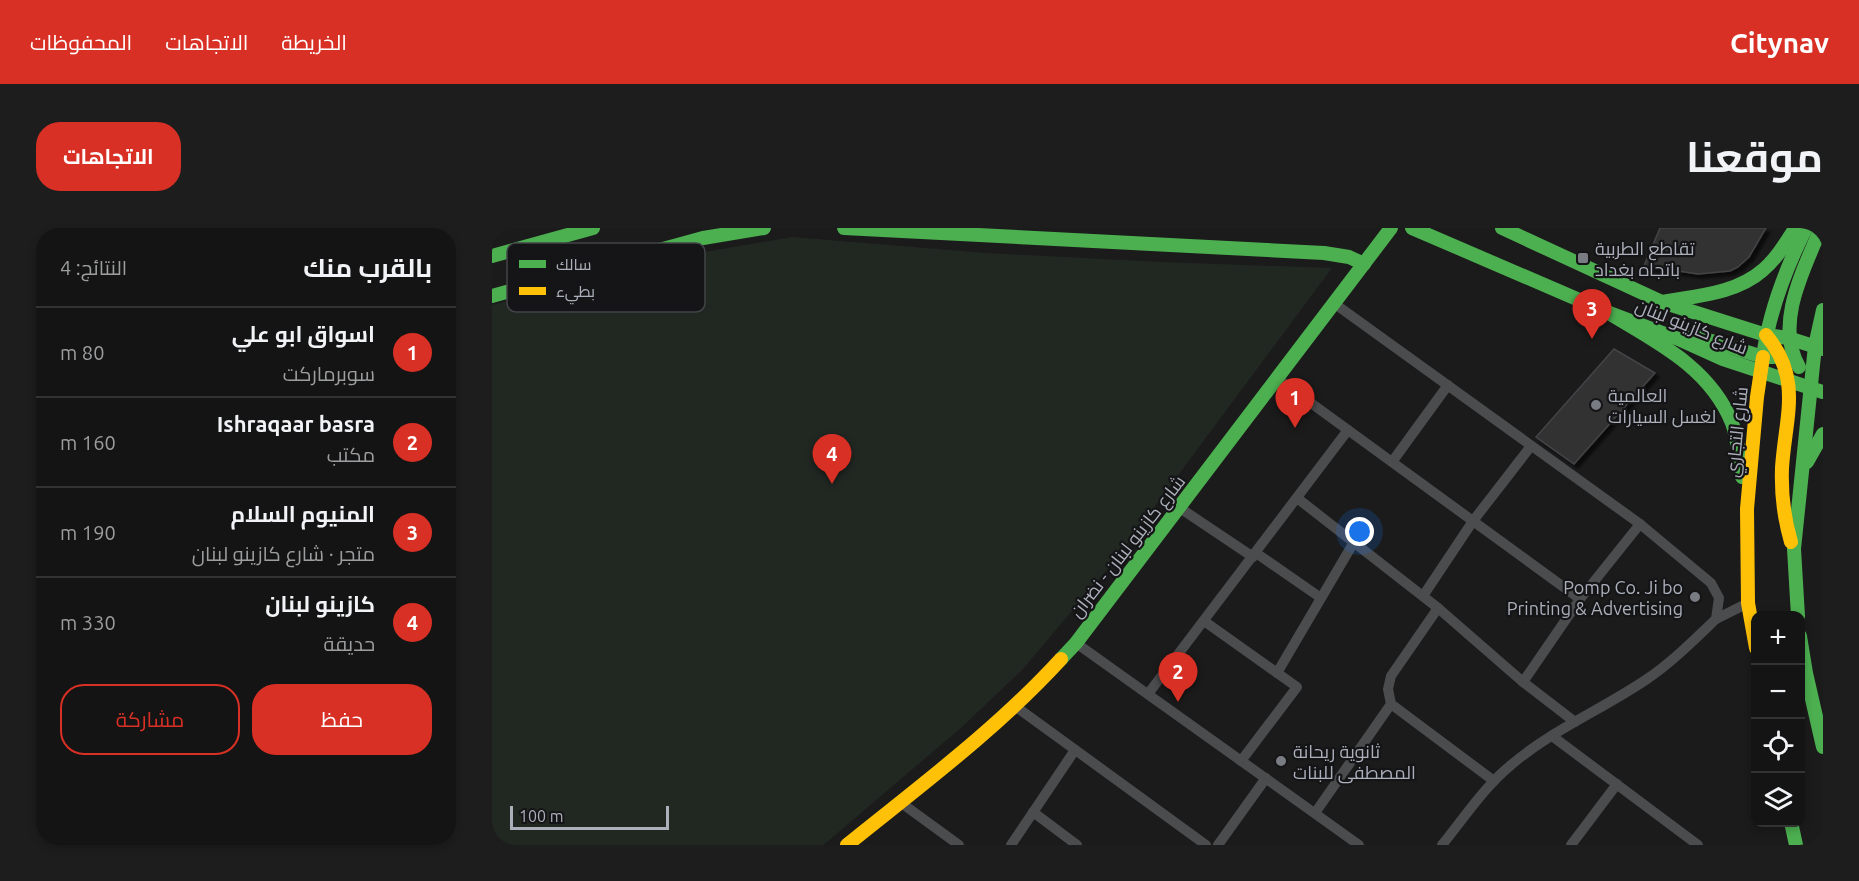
<!DOCTYPE html>
<html lang="ar">
<head>
<meta charset="utf-8">
<style>
  :root { --surface:#141414; --page:#1d1d1d; --text:#f1f3f6; --muted:#9d9ea0; --line:#333334; --accent:#d93025 }
  body { margin:0; font-family:Ubuntu,Cairo,sans-serif; background:var(--page); color:var(--text); direction:rtl }
  .controls { position:absolute; right:18px; bottom:18px; display:grid; overflow:hidden; border-radius:12px; box-shadow:0 3px 9px #0003 }
  .controls button { width:54px; height:54px; display:grid; place-items:center; padding:0; border:0; border-bottom:2px solid var(--line); background:var(--surface); color:var(--text); font:30px sans-serif }
  .scale { position:absolute; left:18px; bottom:15px; width:159px; box-sizing:border-box; padding-left:6px; border:3px solid #acb0bb; border-top:0; font-size:16px; line-height:21px; white-space:nowrap; color:#acb0bb; -webkit-text-stroke:4px #151517; paint-order:stroke }
  .you { position:absolute; left:868px; top:304px; width:21px; height:21px; margin:-15px; border:4px solid #fff; border-radius:50%; background:#1a73e8; box-shadow:0 0 0 9px #1a73e833 }
  .badge { display:grid; place-items:center; width:39px; height:39px; border-radius:50%; background:var(--accent); color:#fff; font-size:20px; font-weight:700 }
  .pin { position:absolute; translate:-50% -50px; filter:drop-shadow(0 2px 3px #0008) }
  .pin::after { content:''; position:absolute; top:32px; width:21px; height:18px; background:inherit; clip-path:polygon(0 0,100% 0,50% 100%) }
  .list { margin:0; padding:0; list-style:none }
  h2 { display:flex; justify-content:space-between; align-items:center; height:78px; margin:0; padding:0 24px; font-size:26px }
  h2 small { font-size:20px; font-weight:400; color:var(--muted) }
  .list li { display:grid; grid-template-columns:39px 1fr auto; gap:18px; align-items:center; box-sizing:border-box; height:90px; padding:0 24px; border-top:2px solid var(--line) }
  .list b { display:block; font-size:22px; white-space:nowrap }
  .list p { margin:0; font-size:20px; white-space:nowrap; color:var(--muted) }
  .list em { font-size:20px; font-style:normal; color:var(--muted) }
  .actions { display:flex; gap:12px; padding:18px 24px }
  .actions a { flex:1; padding:14px 0; border:2px solid var(--accent); border-radius:24px; text-align:center; font-size:21px; color:var(--accent) }
  .actions .main { background:var(--accent); color:#fff }
  .icon { flex:none; width:33px; height:33px; fill:none; stroke:currentColor; stroke-width:2; stroke-linecap:round; stroke-linejoin:round }
  .map { position:relative; flex:none; width:1331px; height:617px; overflow:hidden; direction:ltr; border-radius:24px }
  header { display:flex; align-items:center; gap:36px; box-sizing:border-box; height:84px; padding:0 30px; background:var(--accent); color:#fff }
  header strong { font-size:28px }
  nav { display:flex; gap:33px; margin-inline-start:auto; font-size:21px }
  .intro { display:flex; align-items:center; justify-content:space-between; box-sizing:border-box; height:144px; padding:0 36px }
  h1 { margin:0; font-size:42px }
  .button { padding:15px 27px; border-radius:24px; background:var(--accent); color:#fff; font-size:21px; font-weight:700 }
  main { display:flex; gap:36px; padding:0 36px }
  aside { flex:1; background:var(--surface); border-radius:24px; box-shadow:0 3px 9px #0003 }
  .map>svg:first-child { display:block }
</style>
</head>
<body>
<header>
<strong>Citynav</strong>
<nav><a>الخريطة</a><a>الاتجاهات</a><a>المحفوظات</a></nav>
</header>
<div class="intro"><h1>موقعنا</h1><a class="button">الاتجاهات</a></div>
<main>
<div class="map">
<svg width="1331" height="617" viewBox="0 0 1331 617">
  <defs>
    <filter id="shadow"><feDropShadow dx="4" dy="4" stdDeviation="1.5" flood-color="#0009"/></filter>
  </defs>
  <rect width="100%" height="100%" fill="#1b1b1b"/>
  <polygon fill="#212822" points="300,9 494,25 669,34 840,40 623,332 530,442 470,499 336,613 331,617 0,617 0,77 178,30"/>
  <g fill="#333" stroke="#434447" stroke-width="1.5" filter="url(#shadow)">
    <polygon points="1168,0 1274,0 1257,29 1246,39 1238,43 1206,46 1152,38"/>
    <polygon points="1122,121 1163,145 1082,236 1044,209"/>
  </g>
  <g fill="none" stroke-linecap="round" stroke-linejoin="round">
    <g stroke="#4b4c4e" stroke-width="10">
      <path d="M843 76 1148 296 1219 355 1227 370 1224 391C1202 412 1180 434 1155 451 1111 481 1060 502 1019 537 992 559 972 590 950 617"/>
      <polyline points="786,151 1088,371"/>
      <polyline points="900,234 956,157"/>
      <polyline points="805,270 946,380 1031,454 1083,494"/>
      <polyline points="688,280 761,329"/>
      <polyline points="764,325 829,370"/>
      <polyline points="931,368 981,293 1039,218"/>
      <polyline points="946,380 899,448 896,461 899,476 1002,553"/>
      <polyline points="1224,391 1256,375"/>
      <polyline points="712,393 805,459 749,533"/>
      <polyline points="584,415 867,617"/>
      <polyline points="785,445 862,314"/>
      <polyline points="1031,454 1088,371 1148,296"/>
      <polyline points="656,466 856,202"/>
      <polyline points="523,478 714,617"/>
      <polyline points="1060,508 1206,617"/>
      <polyline points="408,574 467,617"/>
      <polyline points="541,584 585,617"/>
      <polyline points="823,585 899,476"/>
      <polyline points="519,617 583,522"/>
      <polyline points="726,617 774,550"/>
      <polyline points="1079,617 1125,556"/>
    </g>
    <g stroke="#4caf50" stroke-width="14">
      <polyline points="352,0 832,25 857,29 872,36"/>
      <polyline points="920,0 1115,84 1189,112 1231,131 1331,164"/>
      <polyline points="1010,0 1170,74 1274,107 1296,110 1331,121"/>
      <polyline points="0,28 101,0"/>
      <polyline points="0,68 211,10 272,0"/>
      <path d="M1170 74C1203 68 1244 66 1271 42 1284 31 1293 16 1302 2"/>
      <path d="M1115 84C1163 113 1218 139 1240 195 1246 212 1248 231 1250 249"/>
      <polyline points="1189,112 1203,108 1271,129 1282,129"/>
      <path d="M1271 129C1277 84 1294 40 1314 0"/>
      <path d="M1307 139C1282 96 1312 41 1329 0"/>
      <polyline points="1315,234 1331,206"/>
      <polyline points="1306,388 1302,321 1323,118 1331,82"/>
      <polyline points="1308,408 1314,445 1331,519"/>
      <polyline points="569,431 584,415 899,0"/>
      <polyline points="1299,594 1304,617"/>
    </g>
    <g stroke="#ffc107" stroke-width="14">
      <path d="M1274 107C1311 151 1293 190 1290 240 1289 266 1292 290 1299 314"/>
      <polyline points="1264,420 1256,375 1255,281 1265,169 1271,129"/>
      <path d="M355 617C428 558 505 501 569 431"/>
    </g>
  </g>
  <g fill="#797c83" stroke="#151517" stroke-width="2">
    <rect x="1085" y="24" width="12" height="12" rx="3"/>
    <circle cx="1104" cy="177" r="6"/>
    <circle cx="1203" cy="369" r="6"/>
    <circle cx="789" cy="533" r="6"/>
  </g>
  <g text-anchor="middle" dominant-baseline="central" stroke-width="4.5" stroke-linejoin="round" paint-order="stroke">
    <g font-size="18" fill="#acb0bb" stroke="#151517" text-anchor="start">
      <text x="1103" y="20">تقاطع الطربية<tspan x="1103" dy="21">باتجاه بغداد</tspan></text>
      <text x="1116" y="167">العالمية<tspan x="1116" dy="21">لغسل السيارات</tspan></text>
      <text x="1191" y="359" text-anchor="end">Pomp Co. Ji bo<tspan x="1191" dy="21">Printing &amp; Advertising</tspan></text>
      <text x="801" y="523">ثانوية ريحانة<tspan x="801" dy="21">المصطفى للبنات</tspan></text>
    </g>
    <g font-size="18" fill="#acb0bb" stroke="#151517">
      <text transform="translate(1200 98) rotate(22)">شارع كازينو لبنان</text>
      <text transform="translate(1244 204) rotate(-84)">شارع التجاري</text>
      <text transform="translate(635 318) rotate(-52)">شارع كازينو لبنان - نضران</text>
    </g>
  </g>
  <rect x="15" y="15" width="198" height="69" rx="9" fill="#151517" stroke="#424448" stroke-width="1.5"/>
  <rect x="27" y="32" width="27" height="8" fill="#4caf50"/>
  <rect x="27" y="59" width="27" height="8" fill="#ffc107"/>
  <g font-size="16" fill="#acb0bb">
    <text x="64" y="42">سالك</text>
    <text x="64" y="69">بطيء</text>
  </g>
</svg>
<div class="controls">
<button>+</button>
<button>−</button>
<button><svg class="icon" aria-label="locate" viewBox="0 0 24 24"><circle cx="12" cy="12" r="6"/><path d="M12 2v4M12 18v4M2 12h4M18 12h4"/></svg></button>
<button><svg class="icon" aria-label="layers" viewBox="0 0 24 24"><path d="M12 4l9 5-9 5-9-5zM3 14l9 5 9-5"/></svg></button>
</div>
<div class="scale">100 m</div>
<div class="you"></div>
<div class="pin badge" style="left:803px;top:200px">1</div>
<div class="pin badge" style="left:686px;top:474px">2</div>
<div class="pin badge" style="left:1100px;top:111px">3</div>
<div class="pin badge" style="left:340px;top:256px">4</div>
</div>
<aside>
<h2>بالقرب منك<small>النتائج: 4</small></h2>
<ul class="list">
<li><span class="badge">1</span><div><b>اسواق ابو علي</b><p>سوبرماركت</p></div><em>80 m</em></li>
<li><span class="badge">2</span><div><b>Ishraqaar basra</b><p>مكتب</p></div><em>160 m</em></li>
<li><span class="badge">3</span><div><b>المنيوم السلام</b><p>متجر · شارع كازينو لبنان</p></div><em>190 m</em></li>
<li><span class="badge">4</span><div><b>كازينو لبنان</b><p>حديقة</p></div><em>330 m</em></li>
</ul>
<div class="actions"><a class="main">حفظ</a><a>مشاركة</a></div>
</aside>
</main>
</body>
</html>
